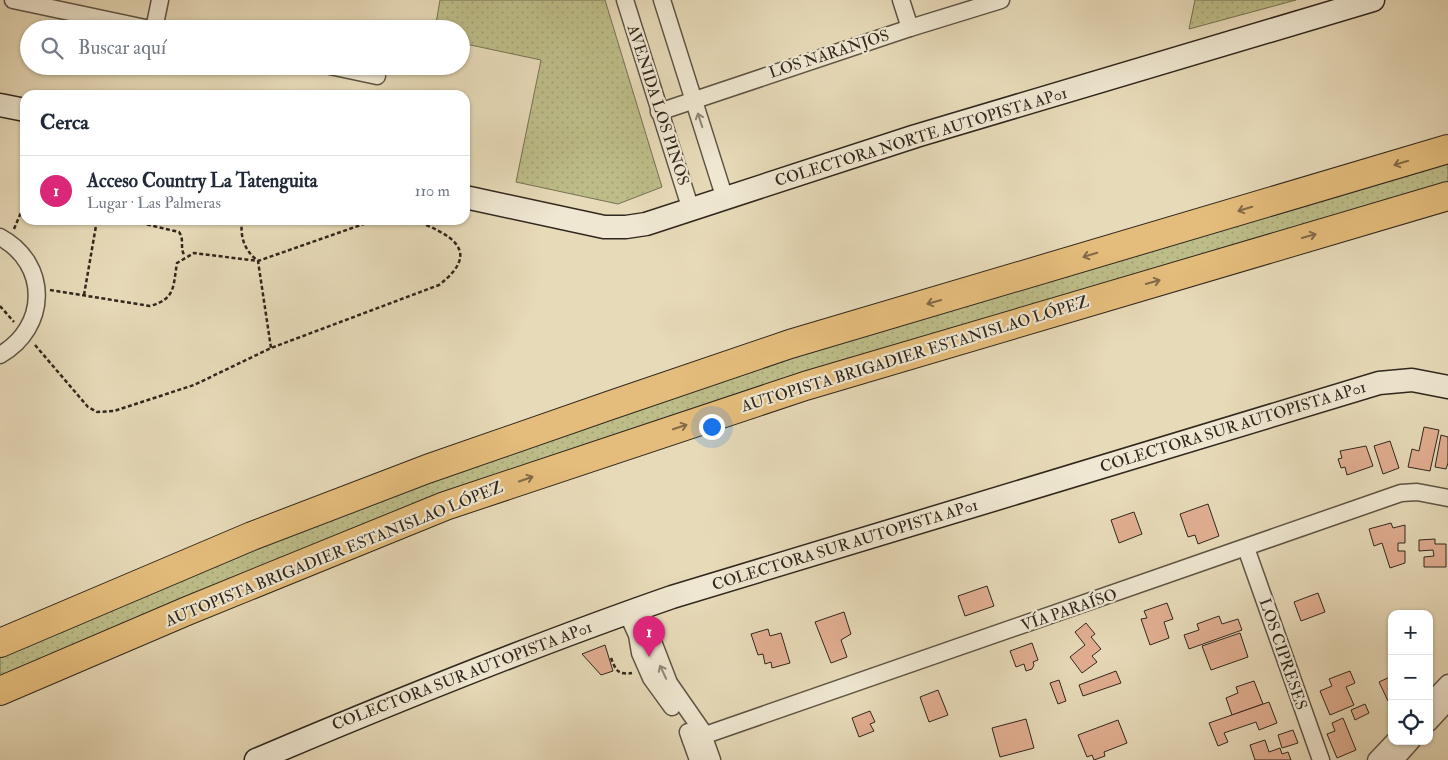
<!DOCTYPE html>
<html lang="es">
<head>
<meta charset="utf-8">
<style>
  :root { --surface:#fff; --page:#f6f6f7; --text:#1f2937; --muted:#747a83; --line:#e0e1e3; --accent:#db2777 }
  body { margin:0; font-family:"IM FELL Double Pica",serif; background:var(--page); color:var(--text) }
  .controls { position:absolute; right:15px; bottom:15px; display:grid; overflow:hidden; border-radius:10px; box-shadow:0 1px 4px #0004 }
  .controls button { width:45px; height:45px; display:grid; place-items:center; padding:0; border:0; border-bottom:1px solid var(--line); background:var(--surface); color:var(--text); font:25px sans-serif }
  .you { position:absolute; left:711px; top:426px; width:18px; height:18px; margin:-12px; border:4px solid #fff; border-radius:50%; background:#1a73e8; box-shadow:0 0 0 8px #1a73e833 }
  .badge { display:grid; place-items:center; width:32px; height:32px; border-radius:50%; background:var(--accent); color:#fff; font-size:16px; font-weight:700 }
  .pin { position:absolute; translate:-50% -41px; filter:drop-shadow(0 1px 2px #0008) }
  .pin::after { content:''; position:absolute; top:26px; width:18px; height:15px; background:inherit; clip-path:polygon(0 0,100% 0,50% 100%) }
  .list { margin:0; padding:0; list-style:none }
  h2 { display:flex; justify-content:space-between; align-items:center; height:65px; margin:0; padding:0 20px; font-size:21px }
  h2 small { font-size:16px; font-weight:400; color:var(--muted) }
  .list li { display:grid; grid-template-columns:32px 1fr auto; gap:15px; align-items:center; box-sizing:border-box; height:70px; padding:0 20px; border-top:1px solid var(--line) }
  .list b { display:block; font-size:19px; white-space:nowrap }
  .list p { margin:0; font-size:16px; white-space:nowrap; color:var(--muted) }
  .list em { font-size:16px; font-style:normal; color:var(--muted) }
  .icon { flex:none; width:28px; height:28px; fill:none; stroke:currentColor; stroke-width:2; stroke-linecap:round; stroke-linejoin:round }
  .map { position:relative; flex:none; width:1448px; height:760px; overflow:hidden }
  .search { position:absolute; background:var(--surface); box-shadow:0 1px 4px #0004; left:20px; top:20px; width:450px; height:55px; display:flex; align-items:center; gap:12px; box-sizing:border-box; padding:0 18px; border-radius:28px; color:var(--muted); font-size:19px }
  .panel { position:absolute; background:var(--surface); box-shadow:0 1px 4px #0004; left:20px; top:90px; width:450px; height:135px; border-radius:15px }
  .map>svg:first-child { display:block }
</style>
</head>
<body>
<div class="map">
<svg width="1448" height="760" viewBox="0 0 1448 760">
  <defs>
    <pattern id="grass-dots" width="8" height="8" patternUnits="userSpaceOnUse" patternTransform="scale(1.25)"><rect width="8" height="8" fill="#bdbd89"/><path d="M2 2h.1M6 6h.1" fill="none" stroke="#a3a276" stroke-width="1.8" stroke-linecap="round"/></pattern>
  </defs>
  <rect width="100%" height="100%" fill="#e7dab8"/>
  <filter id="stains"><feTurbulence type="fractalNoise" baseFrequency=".004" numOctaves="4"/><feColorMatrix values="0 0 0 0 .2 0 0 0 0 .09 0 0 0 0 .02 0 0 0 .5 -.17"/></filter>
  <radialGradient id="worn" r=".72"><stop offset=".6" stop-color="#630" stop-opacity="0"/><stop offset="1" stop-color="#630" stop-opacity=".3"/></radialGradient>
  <g fill="url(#grass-dots)" stroke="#767253">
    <polygon points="440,0 605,0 662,187 618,204 516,182 541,60 461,43 461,29 435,29"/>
    <polygon points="1195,0 1296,0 1189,29"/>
    <polygon points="1448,149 1448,196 626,445 0,691 0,643 427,469"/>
  </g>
  <g fill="#e1ae91" stroke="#30271d">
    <polygon points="1424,427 1439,430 1430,471 1408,467 1412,449 1419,451"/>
    <polygon points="1441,435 1448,437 1448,463 1446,469 1435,467"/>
    <polygon points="1390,441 1399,468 1383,474 1374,446"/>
    <polygon points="1366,446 1373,466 1347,475 1345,467 1341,468 1338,459 1342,458 1340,451"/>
    <polygon points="1208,504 1219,536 1198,544 1195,535 1188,537 1180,514"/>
    <polygon points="1134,512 1142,534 1119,543 1111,520"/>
    <polygon points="1391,523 1393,528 1405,525 1405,543 1398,543 1398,551 1405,551 1405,563 1390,568 1382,543 1374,546 1369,529"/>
    <polygon points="1435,539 1435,544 1446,544 1446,567 1424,567 1424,557 1434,556 1433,550 1419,551 1419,540"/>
    <polygon points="987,586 994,606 965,616 958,596"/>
    <polygon points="1318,593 1325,612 1301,621 1294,602"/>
    <polygon points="1167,603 1173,619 1164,622 1169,638 1150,645 1141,619 1147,618 1144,611"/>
    <polygon points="844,612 851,634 841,640 847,657 831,663 815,622"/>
    <polygon points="1219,616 1222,624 1238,619 1242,630 1189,649 1184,635 1199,630 1197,624"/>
    <polygon points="1086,623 1095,634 1091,637 1101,649 1092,656 1097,662 1082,673 1070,657 1085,645 1075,632"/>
    <polygon points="768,629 770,636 781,633 790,663 772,668 771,662 765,664 763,654 758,655 751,634"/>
    <polygon points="1240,633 1248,657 1211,670 1202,646"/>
    <polygon points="1032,643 1038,660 1033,662 1034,665 1032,669 1026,671 1024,664 1016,667 1010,651"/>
    <polygon points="605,645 613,671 601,675 582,654"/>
    <polygon points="1116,671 1121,683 1083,696 1079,685"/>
    <polygon points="1350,671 1355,683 1346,687 1354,705 1330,715 1320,691 1332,686 1329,679"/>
    <polygon points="1392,676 1392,699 1388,701 1379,682"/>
    <polygon points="1059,680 1066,701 1058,704 1050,683"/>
    <polygon points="1254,681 1263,704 1232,715 1226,698 1238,693 1236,687"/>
    <polygon points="938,690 948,715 929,722 920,697"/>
    <polygon points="1269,702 1277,723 1259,730 1256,722 1224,733 1228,742 1218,746 1209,723"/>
    <polygon points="1365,704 1369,713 1355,720 1351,710"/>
    <polygon points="870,711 875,722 870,724 874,731 859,737 852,718"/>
    <polygon points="1343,718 1356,750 1337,758 1327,734 1335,731 1332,723"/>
    <polygon points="1026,719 1034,748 1000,757 992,728"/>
    <polygon points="1118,720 1127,743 1104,752 1105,756 1094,760 1092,755 1087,757 1078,735"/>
    <polygon points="1293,730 1298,743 1282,748 1278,735"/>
    <polygon points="1265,740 1269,752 1280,748 1282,754 1288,752 1291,760 1255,760 1250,745"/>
  </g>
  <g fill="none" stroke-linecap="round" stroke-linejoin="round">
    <defs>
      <g id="minor">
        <polyline points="13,0 150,29"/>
        <polyline points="625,0 691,210"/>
        <polyline points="662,0 725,199"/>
        <polyline points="901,0 910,28"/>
        <polyline points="154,29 160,0"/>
        <polyline points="330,66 377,76"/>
        <polyline points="659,112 910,28 1001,0"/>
        <path d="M0 237C50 264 48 328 0 355"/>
        <polyline points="1246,548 1321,760"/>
        <polyline points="640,608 669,683 701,729 712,760"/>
        <polyline points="627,613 637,635 640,653 651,678 672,707"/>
        <polyline points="1429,703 1448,683"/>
        <polyline points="1429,723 1448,702"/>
        <polyline points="688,732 698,760"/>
        <polyline points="691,740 1401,493 1417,492 1448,498"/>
        <polyline points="1376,760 1394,741"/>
        <polyline points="1395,760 1412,741"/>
      </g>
      <g id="secondary">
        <polyline points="0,105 25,110"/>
        <polyline points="465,197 604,227 626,227 646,224 916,136 1373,0"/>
        <path d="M256 760C393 702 531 646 672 597L1379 383 1412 380 1448 387"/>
      </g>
      <g id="motorway">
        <polyline points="0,643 252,536 427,469 611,405 790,344 1448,149"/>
        <polyline points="0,691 187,611 445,506 805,386 1448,196"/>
      </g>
    </defs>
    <use href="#minor" stroke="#5e5444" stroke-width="19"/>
    <use href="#secondary" stroke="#30271d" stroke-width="25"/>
    <use href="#motorway" stroke="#30271d" stroke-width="30"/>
    <g stroke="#30271d" stroke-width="2.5" stroke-dasharray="4 2.5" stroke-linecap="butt">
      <path d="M128 220 179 232C185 240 179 248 185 256"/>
      <path d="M242 220C240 237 244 250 258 261L271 348"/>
      <polyline points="14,229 25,203"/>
      <path d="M50 290 150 306C176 299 173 286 177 263L194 253 258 261 375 220"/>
      <polyline points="84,295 97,220"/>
      <polyline points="0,306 14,322"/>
      <path d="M35 345 88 407 97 412 114 411 194 385 271 348 439 285C484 250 449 234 414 220"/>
      <path d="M611 658C616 671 618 675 632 673"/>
    </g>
    <use href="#minor" stroke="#efe7d1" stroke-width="16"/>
    <use href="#secondary" stroke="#efe7d1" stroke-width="22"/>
    <use href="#motorway" stroke="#e4bd7c" stroke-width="28"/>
  </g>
  <defs><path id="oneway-shaft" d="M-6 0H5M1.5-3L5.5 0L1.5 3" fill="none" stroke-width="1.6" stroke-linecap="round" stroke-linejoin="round" transform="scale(1.25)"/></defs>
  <g stroke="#908777">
    <use href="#oneway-shaft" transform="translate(700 120) rotate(-108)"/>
    <use href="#oneway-shaft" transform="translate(663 672) rotate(-115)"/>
  </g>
  <g stroke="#816a48">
    <use href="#oneway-shaft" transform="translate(1401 163) rotate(163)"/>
    <use href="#oneway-shaft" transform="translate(1245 209) rotate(163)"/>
    <use href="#oneway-shaft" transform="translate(1309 236) rotate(-16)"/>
    <use href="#oneway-shaft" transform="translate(1090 255) rotate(163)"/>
    <use href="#oneway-shaft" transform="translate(1153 282) rotate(-16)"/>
    <use href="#oneway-shaft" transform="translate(934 302) rotate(164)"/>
    <use href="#oneway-shaft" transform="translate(680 427) rotate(-18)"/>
    <use href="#oneway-shaft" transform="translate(526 479) rotate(-19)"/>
  </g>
  <g text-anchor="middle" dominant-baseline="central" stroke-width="4.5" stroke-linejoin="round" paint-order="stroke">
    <g font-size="16" fill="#30271d" stroke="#efe7d1">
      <text transform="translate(829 54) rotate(-18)">LOS NARANJOS</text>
      <text transform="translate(658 105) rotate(72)">AVENIDA LOS PINOS</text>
      <text transform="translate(921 137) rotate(-17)">COLECTORA NORTE AUTOPISTA AP01</text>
      <text transform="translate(915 354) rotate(-17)">AUTOPISTA BRIGADIER ESTANISLAO LÓPEZ</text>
      <text transform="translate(1233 427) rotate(-17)">COLECTORA SUR AUTOPISTA AP01</text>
      <text transform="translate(845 545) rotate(-17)">COLECTORA SUR AUTOPISTA AP01</text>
      <text transform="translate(334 554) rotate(-22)">AUTOPISTA BRIGADIER ESTANISLAO LÓPEZ</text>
      <text transform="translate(1069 610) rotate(-19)">VÍA PARAÍSO</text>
      <text transform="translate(1283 654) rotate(71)">LOS CIPRESES</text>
      <text transform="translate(462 676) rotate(-21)">COLECTORA SUR AUTOPISTA AP01</text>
    </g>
  </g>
  <rect width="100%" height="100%" filter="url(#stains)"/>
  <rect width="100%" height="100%" fill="url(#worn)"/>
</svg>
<div class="controls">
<button>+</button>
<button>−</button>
<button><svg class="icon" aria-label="locate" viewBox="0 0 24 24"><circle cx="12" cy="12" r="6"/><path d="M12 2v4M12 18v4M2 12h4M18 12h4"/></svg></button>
</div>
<div class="you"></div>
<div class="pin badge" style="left:649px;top:657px">1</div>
<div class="search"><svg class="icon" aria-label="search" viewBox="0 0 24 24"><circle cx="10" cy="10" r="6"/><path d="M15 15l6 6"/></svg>Buscar aquí</div>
<section class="panel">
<h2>Cerca<small></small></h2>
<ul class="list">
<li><span class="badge">1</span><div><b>Acceso Country La Tatenguita</b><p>Lugar · Las Palmeras</p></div><em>110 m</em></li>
</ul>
</section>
</div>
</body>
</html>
